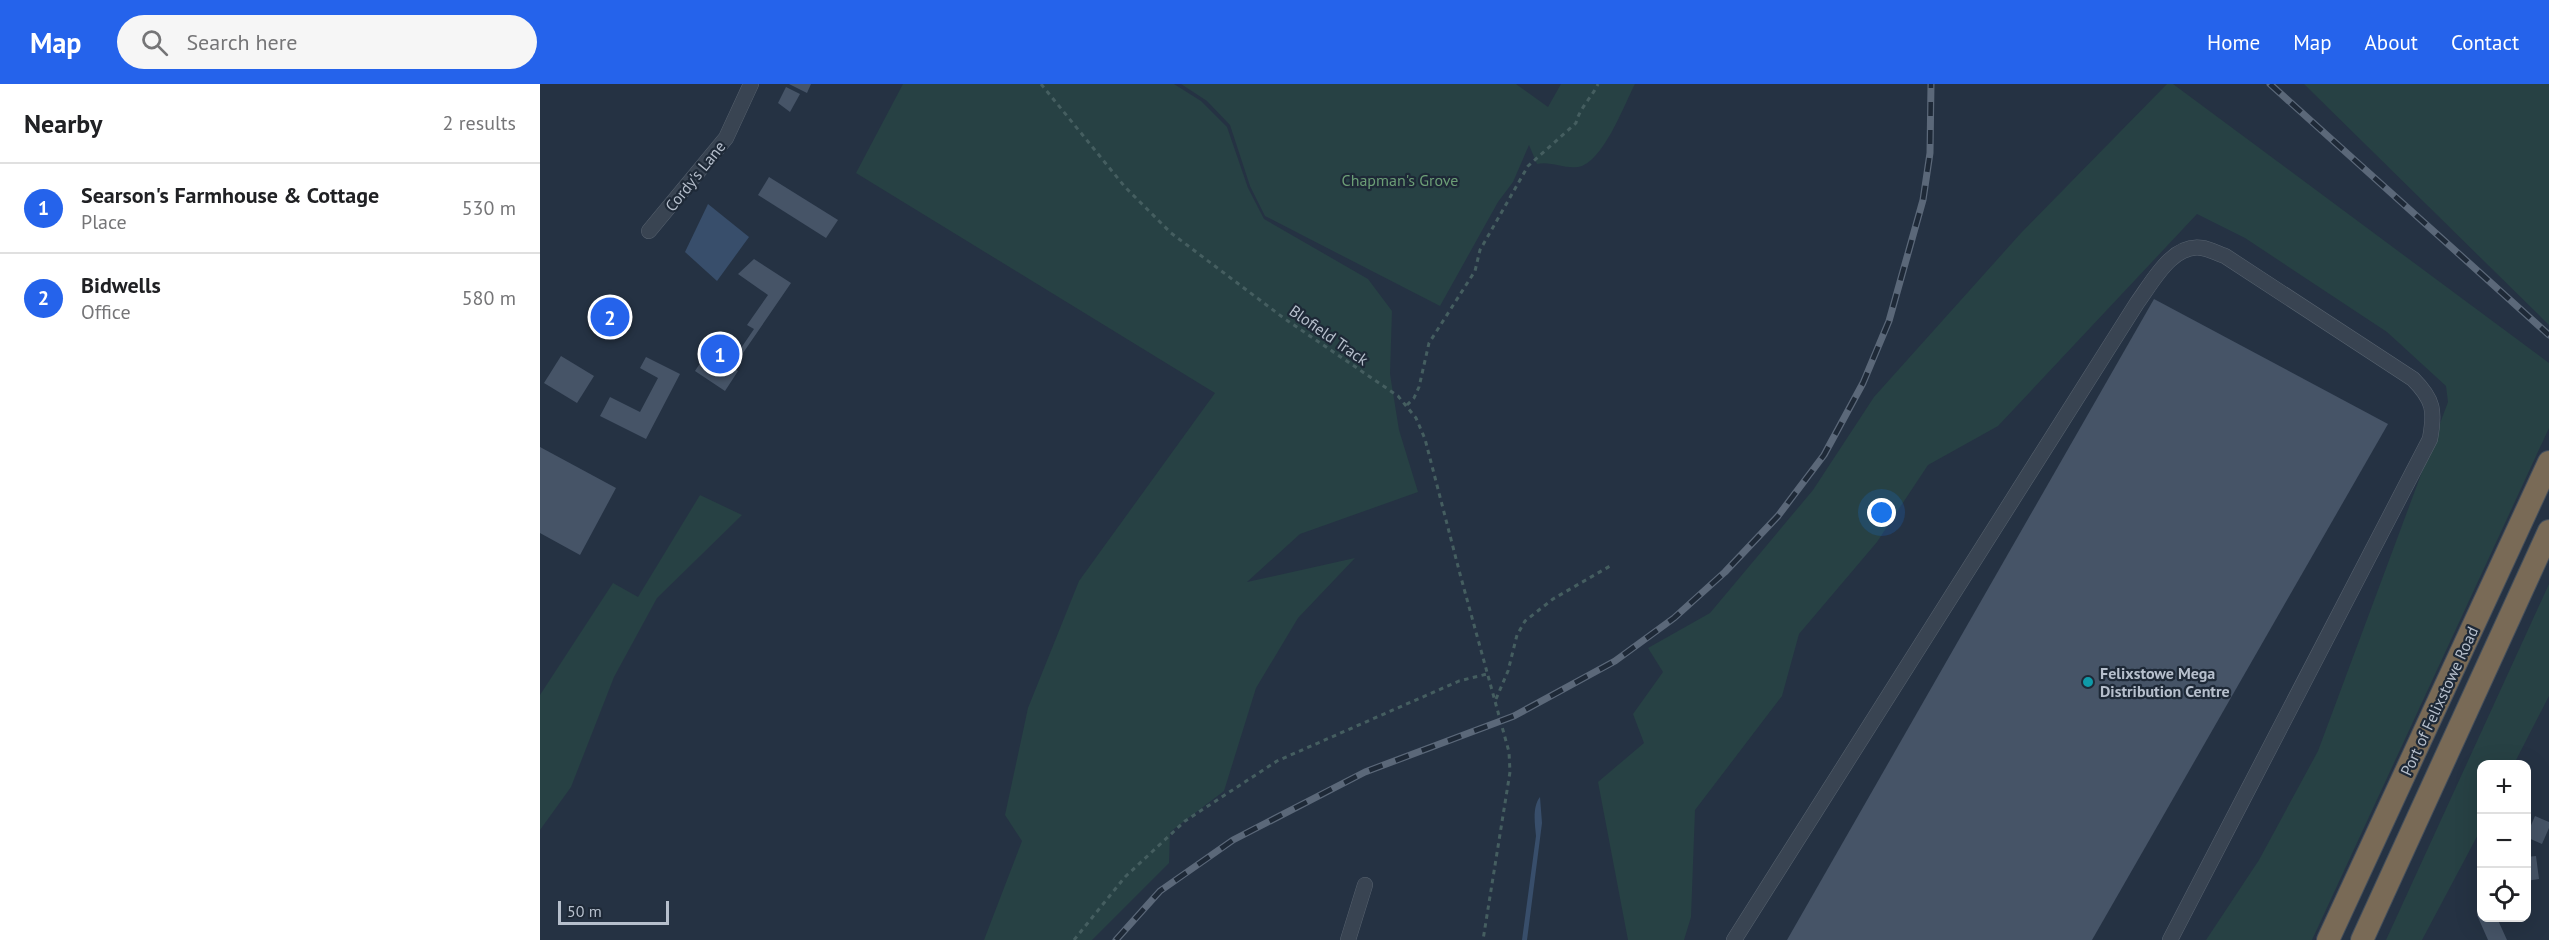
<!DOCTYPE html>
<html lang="en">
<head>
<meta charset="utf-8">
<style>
  :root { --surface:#fff; --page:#f6f6f6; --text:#202124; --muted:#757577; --line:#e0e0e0; --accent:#2563eb }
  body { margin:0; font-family:"PT Sans",sans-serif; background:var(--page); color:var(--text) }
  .controls { position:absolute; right:18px; bottom:18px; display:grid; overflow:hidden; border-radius:12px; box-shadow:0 6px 24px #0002 }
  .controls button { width:54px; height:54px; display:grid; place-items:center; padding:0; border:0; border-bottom:2px solid var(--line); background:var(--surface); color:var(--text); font:30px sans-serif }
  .scale { position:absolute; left:18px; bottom:15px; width:111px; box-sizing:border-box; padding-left:6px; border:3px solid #b6bfcc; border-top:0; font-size:16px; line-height:21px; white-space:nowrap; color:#b6bfcc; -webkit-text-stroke:4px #1e2937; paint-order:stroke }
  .you { position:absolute; left:1342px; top:429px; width:21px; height:21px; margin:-15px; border:4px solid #fff; border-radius:50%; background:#1a73e8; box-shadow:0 0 0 9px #1a73e833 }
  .badge { display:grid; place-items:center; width:39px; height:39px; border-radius:50%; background:var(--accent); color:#fff; font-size:20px; font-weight:700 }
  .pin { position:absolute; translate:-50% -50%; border:3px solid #fff; box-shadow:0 2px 6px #0006 }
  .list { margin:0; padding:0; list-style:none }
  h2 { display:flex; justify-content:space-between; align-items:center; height:78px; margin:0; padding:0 24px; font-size:26px }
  h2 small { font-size:20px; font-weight:400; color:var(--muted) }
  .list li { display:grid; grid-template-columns:39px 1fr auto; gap:18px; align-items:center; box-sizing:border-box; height:90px; padding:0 24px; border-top:2px solid var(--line) }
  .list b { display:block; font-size:22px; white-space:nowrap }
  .list p { margin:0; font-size:20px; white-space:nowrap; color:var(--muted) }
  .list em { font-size:20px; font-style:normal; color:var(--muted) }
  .icon { flex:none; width:33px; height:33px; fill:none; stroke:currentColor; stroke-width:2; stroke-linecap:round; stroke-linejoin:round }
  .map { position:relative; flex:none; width:2009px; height:856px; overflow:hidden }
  header { display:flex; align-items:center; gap:36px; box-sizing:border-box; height:84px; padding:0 30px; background:var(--accent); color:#fff }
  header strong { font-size:28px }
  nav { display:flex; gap:33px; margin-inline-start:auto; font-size:21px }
  .search { width:420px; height:54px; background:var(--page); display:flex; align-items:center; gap:15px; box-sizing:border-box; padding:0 21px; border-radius:33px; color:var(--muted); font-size:22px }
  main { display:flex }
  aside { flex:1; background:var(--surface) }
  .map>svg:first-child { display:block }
</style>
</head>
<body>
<header>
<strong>Map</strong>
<div class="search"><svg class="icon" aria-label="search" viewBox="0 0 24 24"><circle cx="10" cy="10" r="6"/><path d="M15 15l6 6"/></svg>Search here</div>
<nav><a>Home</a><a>Map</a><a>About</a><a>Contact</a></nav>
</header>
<main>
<aside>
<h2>Nearby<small>2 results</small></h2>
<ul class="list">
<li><span class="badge">1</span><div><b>Searson's Farmhouse &amp; Cottage</b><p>Place</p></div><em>530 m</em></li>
<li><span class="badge">2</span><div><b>Bidwells</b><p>Office</p></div><em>580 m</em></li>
</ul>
</aside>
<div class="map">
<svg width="2009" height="856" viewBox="0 0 2009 856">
  <rect width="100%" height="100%" fill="#253243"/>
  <g fill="#274144">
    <polygon points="363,0 634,0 661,17 687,43 708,104 724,135 828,195 852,227 850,290 859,346 878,408 760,450 707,498 815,474 758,534 716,604 684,707 630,748 629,779 552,856 444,856 482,757 465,731 488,624 539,497 675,309 316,89"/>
    <path d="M641 0H976L1008 23 1021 0H1095C1084 21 1063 79 1038 83 1024 85 1011 77 997 80L989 61 973 98 958 118 900 222 725 132 710 102 690 41 667 17Z"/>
    <polygon points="1627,0 1633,0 2009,279 2009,344 1772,856 1666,856 1719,776 1778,667 1908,318 1906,302 1847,248 1705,154 1657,130 1458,342 1388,381 1337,458 1259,550 1242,612 1155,726 1151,833 1144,856 1088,856 1058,698 1104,659 1093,630 1123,588 1108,564 1170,529 1273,406 1334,313 1481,149"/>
    <polygon points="1764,0 2009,0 2009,241"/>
    <polygon points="160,411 202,431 117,514 74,593 31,703 0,746 0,611 73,499 98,513"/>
    <polygon points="2009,500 2009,612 1974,680 1942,680 1941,745 1882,856 1846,856"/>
  </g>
  <g fill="#384e6b">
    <polygon points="168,120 209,153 177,197 145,168"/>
    <path d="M1000 713 1002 739 987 856H982L996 752C995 740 992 723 1000 713Z"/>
  </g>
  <g fill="#465467">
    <polygon points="249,0 271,0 267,9"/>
    <polygon points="246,3 260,10 250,28 238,19"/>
    <polygon points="229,93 298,136 286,154 218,111"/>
    <polygon points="214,175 251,199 203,269 199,267 214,245 207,241 228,211 198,190"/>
    <polygon points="1614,215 1848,340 1552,856 1247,856"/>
    <polygon points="64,216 88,229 76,250 52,237"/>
    <polygon points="181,247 200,260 187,280 198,287 185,307 155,287"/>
    <polygon points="21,272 54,292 37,319 4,299"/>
    <polygon points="106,273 140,290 106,355 60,332 70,313 100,328 118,294 100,284"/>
    <polygon points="0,363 76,404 40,471 0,449"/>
    <polygon points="1995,732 2009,738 2009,744 2002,760 1986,753"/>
    <polygon points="1996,772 1999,795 1986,797 1986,773"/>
    <polygon points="1942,829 1942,834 1957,834 1967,856 1948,856 1937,831"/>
  </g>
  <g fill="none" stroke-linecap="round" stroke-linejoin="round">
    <defs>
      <g id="minor">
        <polyline points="109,147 186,54 211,0"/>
        <polyline points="808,856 825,801"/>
        <path d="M1194 856 1597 219C1612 199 1632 159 1662 164 1670 165 1678 170 1685 172L1873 295C1894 316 1895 327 1890 355L1630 856"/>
      </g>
      <g id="highway">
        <polyline points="1788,856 2009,378"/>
        <polyline points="1822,856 2009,447"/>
      </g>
    </defs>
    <use href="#minor" stroke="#57626f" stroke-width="16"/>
    <use href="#highway" stroke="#444f5c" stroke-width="24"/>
    <g stroke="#455e60" stroke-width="3" stroke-dasharray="4.5 4.5" stroke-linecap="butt">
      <polyline points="501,0 585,103 631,149 745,235 858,312 876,334 885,355 920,490 969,668 970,688 943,856"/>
      <path d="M867 321 874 314 879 303 889 259 935 187 940 166 988 82 1036 39C1039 25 1052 13 1058 0"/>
      <polyline points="956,615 968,587 977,551 985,537 1013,515 1070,482"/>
      <polyline points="534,856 585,793 645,737 737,677 919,597 947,590"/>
    </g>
    <use href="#minor" stroke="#394452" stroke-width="15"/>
    <use href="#highway" stroke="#796a56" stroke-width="22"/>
    <defs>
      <g id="rail">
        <polyline points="1730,0 2009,251"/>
        <polyline points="576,856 620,807 693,756 825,688 974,632 1075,577 1134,534 1185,488 1238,432 1284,371 1323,299 1349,237 1383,116 1390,69 1391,0"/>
      </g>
    </defs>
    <use href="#rail" stroke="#5b6879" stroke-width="7"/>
    <use href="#rail" stroke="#1e2937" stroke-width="4.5" stroke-dasharray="14" stroke-linecap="butt"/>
  </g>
  <circle fill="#0f9aa8" stroke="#1e2937" stroke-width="2" cx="1548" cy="598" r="6"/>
  <g text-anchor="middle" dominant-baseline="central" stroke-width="4.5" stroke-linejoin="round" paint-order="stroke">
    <g font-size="16" fill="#b6bfcc" stroke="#1e2937">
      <text transform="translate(155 92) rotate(-51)">Cordy's Lane</text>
      <text transform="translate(789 251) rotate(35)">Blofield Track</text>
      <text transform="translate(1899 617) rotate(-65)">Port of Felixstowe Road</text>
    </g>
    <g font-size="16" fill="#6c9e76" stroke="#1e2937">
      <text x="860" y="96">Chapman's Grove</text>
    </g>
    <g font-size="16" font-weight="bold" fill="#b6bfcc" stroke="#1e2937" text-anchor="start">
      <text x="1560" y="589">Felixstowe Mega<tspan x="1560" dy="18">Distribution Centre</tspan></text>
    </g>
  </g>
</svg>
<div class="controls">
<button>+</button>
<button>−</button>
<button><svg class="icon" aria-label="locate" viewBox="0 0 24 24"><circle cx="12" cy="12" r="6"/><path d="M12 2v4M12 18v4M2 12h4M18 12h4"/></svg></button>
</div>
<div class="scale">50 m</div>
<div class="you"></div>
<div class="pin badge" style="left:180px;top:270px">1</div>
<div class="pin badge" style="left:70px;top:233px">2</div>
</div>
</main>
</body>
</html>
